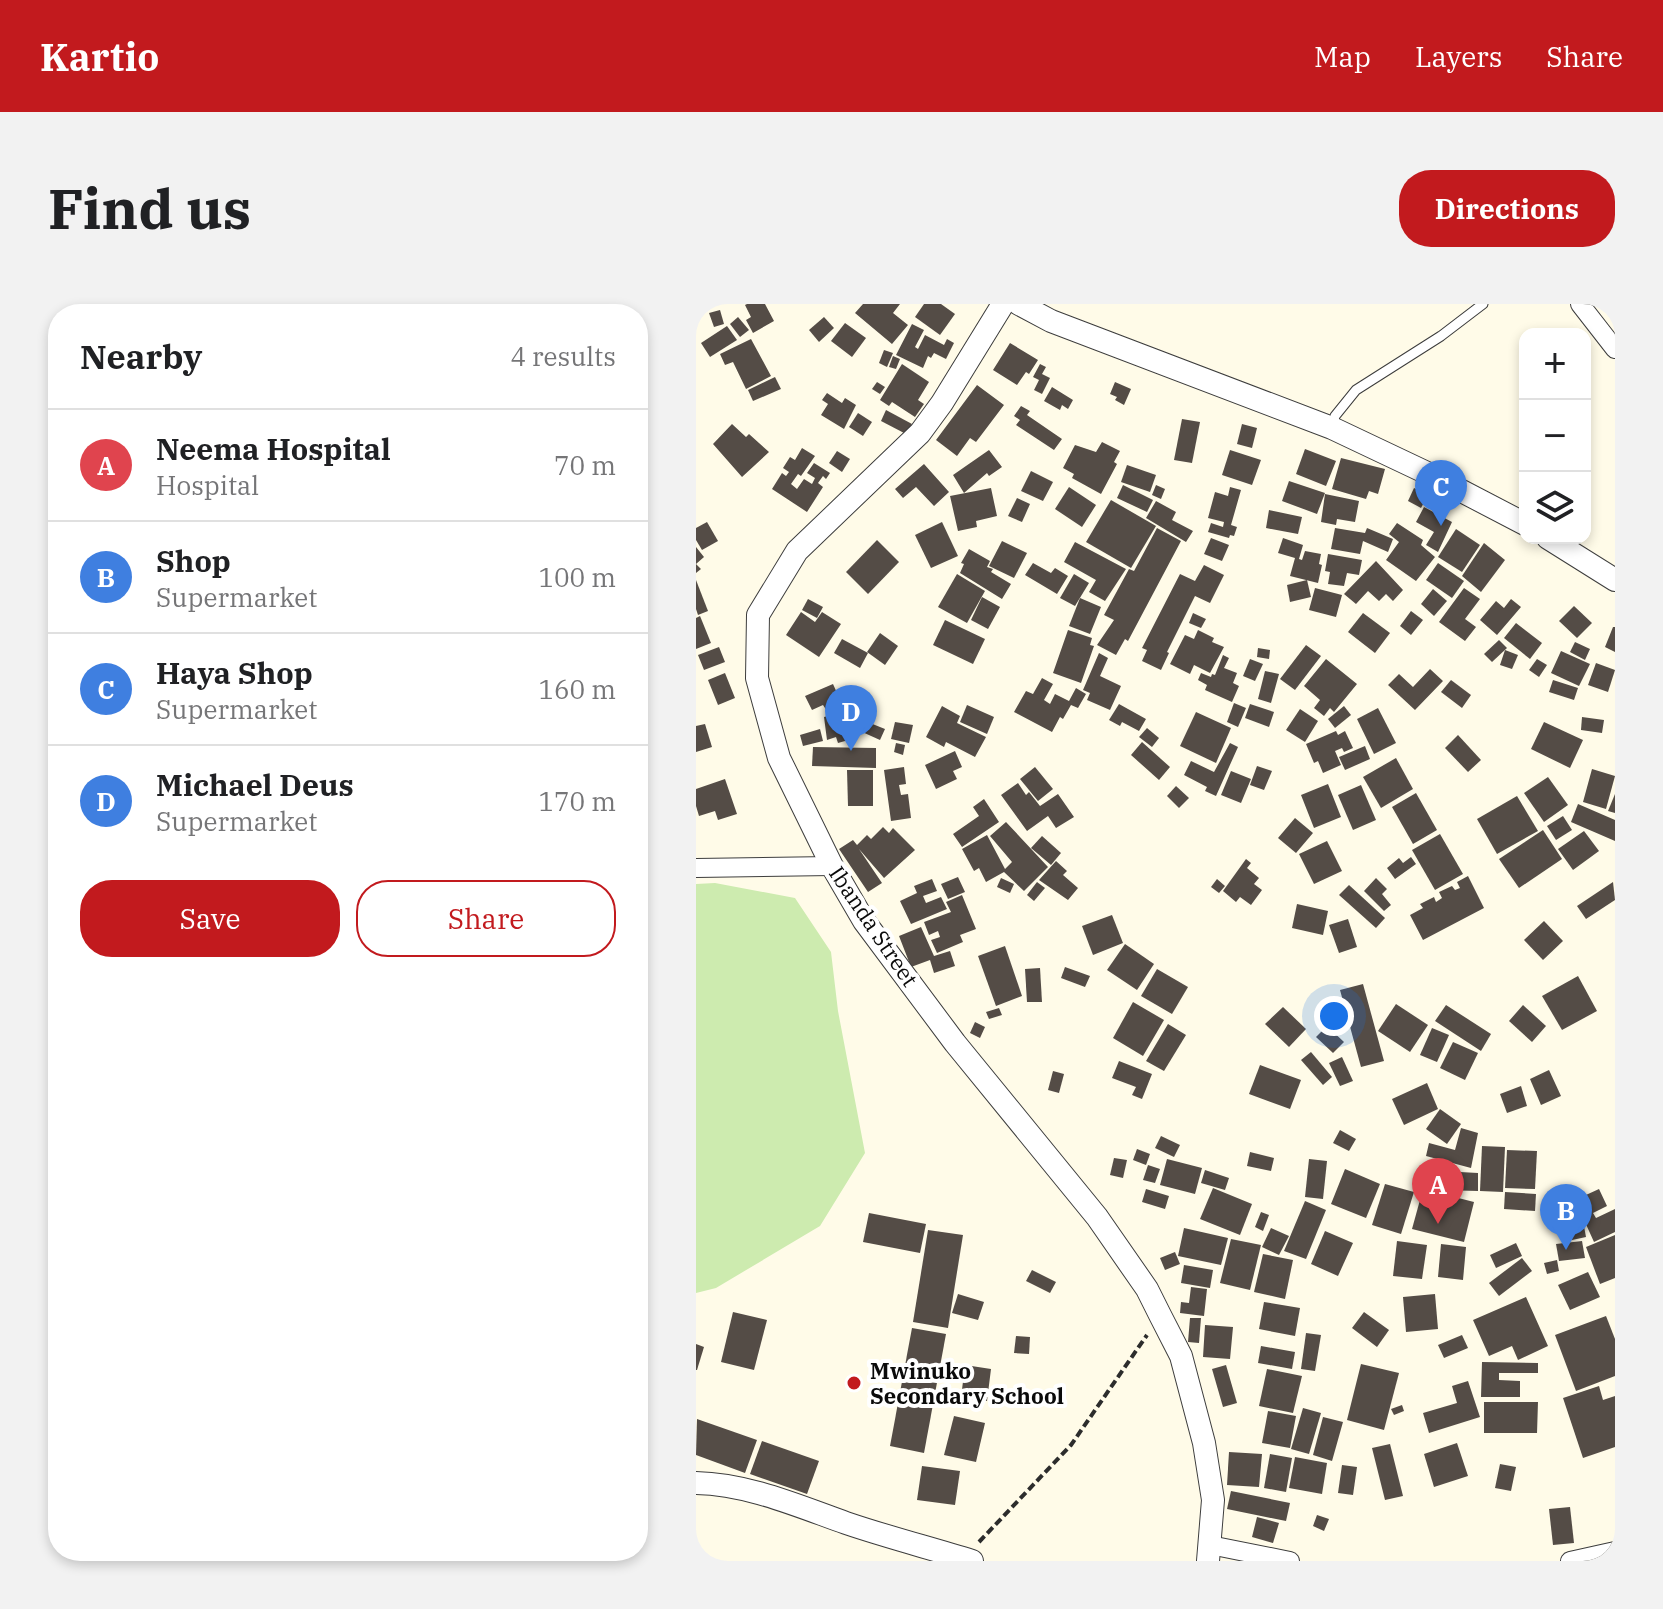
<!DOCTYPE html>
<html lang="en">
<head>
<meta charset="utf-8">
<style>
  :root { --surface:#fff; --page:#f2f2f2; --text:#202124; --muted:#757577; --line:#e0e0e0; --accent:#c21a1e }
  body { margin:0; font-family:"IBM Plex Serif",serif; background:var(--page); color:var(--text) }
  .controls { position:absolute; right:24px; top:24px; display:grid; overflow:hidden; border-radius:16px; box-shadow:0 4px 12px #0003 }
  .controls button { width:72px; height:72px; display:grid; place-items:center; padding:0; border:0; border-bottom:2px solid var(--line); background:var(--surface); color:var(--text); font:40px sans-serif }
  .you { position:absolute; left:638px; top:712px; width:28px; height:28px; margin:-20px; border:6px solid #fff; border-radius:50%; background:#1a73e8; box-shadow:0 0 0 12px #1a73e833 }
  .badge { display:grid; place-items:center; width:52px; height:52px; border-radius:50%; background:var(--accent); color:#fff; font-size:26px; font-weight:700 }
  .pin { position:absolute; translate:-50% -66px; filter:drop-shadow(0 2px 4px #0008) }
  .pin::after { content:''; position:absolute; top:42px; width:28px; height:24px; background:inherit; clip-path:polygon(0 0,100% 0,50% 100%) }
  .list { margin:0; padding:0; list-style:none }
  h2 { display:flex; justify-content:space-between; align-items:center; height:104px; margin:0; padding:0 32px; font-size:34px }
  h2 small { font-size:26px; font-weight:400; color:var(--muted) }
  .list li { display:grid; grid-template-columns:52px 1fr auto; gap:24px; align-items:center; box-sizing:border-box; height:112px; padding:0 32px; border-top:2px solid var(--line) }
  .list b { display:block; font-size:30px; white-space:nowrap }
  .list p { margin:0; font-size:26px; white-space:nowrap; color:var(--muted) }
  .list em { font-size:26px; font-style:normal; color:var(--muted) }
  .actions { display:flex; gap:16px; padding:24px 32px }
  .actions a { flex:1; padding:18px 0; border:2px solid var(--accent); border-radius:32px; text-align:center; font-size:28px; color:var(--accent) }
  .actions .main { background:var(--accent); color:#fff }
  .icon { flex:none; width:44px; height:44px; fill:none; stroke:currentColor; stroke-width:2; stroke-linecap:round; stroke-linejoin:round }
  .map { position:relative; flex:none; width:919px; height:1257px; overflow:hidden; border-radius:32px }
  header { display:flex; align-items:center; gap:48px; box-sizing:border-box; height:112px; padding:0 40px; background:var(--accent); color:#fff }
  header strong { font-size:38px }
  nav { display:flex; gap:44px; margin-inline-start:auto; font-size:28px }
  .intro { display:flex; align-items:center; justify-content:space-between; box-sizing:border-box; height:192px; padding:0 48px }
  h1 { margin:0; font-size:56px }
  .button { padding:20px 36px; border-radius:32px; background:var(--accent); color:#fff; font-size:28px; font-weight:700 }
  main { display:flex; gap:48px; padding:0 48px }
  aside { flex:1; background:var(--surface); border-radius:32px; box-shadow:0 4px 12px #0003 }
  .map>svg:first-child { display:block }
</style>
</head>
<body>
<header>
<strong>Kartio</strong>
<nav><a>Map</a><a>Layers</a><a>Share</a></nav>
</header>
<div class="intro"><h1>Find us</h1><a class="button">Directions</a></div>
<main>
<aside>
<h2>Nearby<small>4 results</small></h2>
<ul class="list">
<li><span class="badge" style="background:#e0444e">A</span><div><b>Neema Hospital</b><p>Hospital</p></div><em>70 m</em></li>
<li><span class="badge" style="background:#3f7fe0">B</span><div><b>Shop</b><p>Supermarket</p></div><em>100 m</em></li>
<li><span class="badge" style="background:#3f7fe0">C</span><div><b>Haya Shop</b><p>Supermarket</p></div><em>160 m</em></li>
<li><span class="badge" style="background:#3f7fe0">D</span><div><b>Michael Deus</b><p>Supermarket</p></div><em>170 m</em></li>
</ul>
<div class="actions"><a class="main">Save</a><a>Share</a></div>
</aside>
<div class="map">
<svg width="919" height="1257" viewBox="0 0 919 1257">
  <rect width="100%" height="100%" fill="#fffbe8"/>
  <polygon fill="#cdebaf" points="19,579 99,594 135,648 142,707 169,849 124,922 20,984 0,989 0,580"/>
  <g fill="#544c46">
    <polygon points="51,0 69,0 78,17 57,29 50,16 55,13 49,1"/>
    <polygon points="167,0 204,0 197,9 212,21 196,40 159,9"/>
    <polygon points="228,0 245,0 259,10 244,31 219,13"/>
    <polygon points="24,6 28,20 18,23 13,9"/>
    <polygon points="42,13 53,26 44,33 34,20"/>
    <polygon points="128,13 138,24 123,38 113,26"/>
    <polygon points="149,19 170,34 156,53 135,37"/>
    <polygon points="216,20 228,26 219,43 222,45 229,31 248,41 251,35 258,39 250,55 238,49 235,54 232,52 227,64 200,51"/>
    <polygon points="31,22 41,36 14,53 5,39"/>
    <polygon points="55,35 75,72 50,85 37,58 29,61 24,50"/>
    <polygon points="314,39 342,56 333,70 330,68 321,81 297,66"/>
    <polygon points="188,46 197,49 191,63 183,59"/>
    <polygon points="197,52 204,55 200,65 193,63"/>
    <polygon points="206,60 233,78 222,96 228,100 219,113 196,98 193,102 184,96"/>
    <polygon points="344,60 350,63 346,70 354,74 346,90 338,86 343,76 337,73"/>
    <polygon points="79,73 85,85 57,97 52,86"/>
    <polygon points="181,78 189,83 184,90 176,85"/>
    <polygon points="419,78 435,85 428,101 419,96 421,93 414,90"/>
    <polygon points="281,81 308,101 280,138 274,134 261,152 240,136"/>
    <polygon points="356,83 377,96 372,105 366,101 364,106 348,97"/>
    <polygon points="131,89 146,99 149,94 160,101 148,125 125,111 132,100 126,96"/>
    <polygon points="325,102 334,107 331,111 366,135 358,146 320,121 324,116 318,112"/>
    <polygon points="190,106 216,120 210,130 185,117"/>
    <polygon points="162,109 176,118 167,132 153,123"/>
    <polygon points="486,115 504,118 496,159 478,156"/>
    <polygon points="36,120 50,133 53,130 73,148 46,173 17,140"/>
    <polygon points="546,120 561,124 556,144 541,140"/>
    <polygon points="406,138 424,147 418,158 421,160 405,190 376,174 378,170 367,164 379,141 400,148"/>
    <polygon points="106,144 119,152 105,172 102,170 95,180 101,185 108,175 116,180 119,174 111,169 118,159 134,169 130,175 127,172 122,179 127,183 111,208 76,185 86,169 90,172 93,168 87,164 94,153 99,156"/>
    <polygon points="609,145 640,157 630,182 600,170"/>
    <polygon points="293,146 306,163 293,172 291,169 268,189 257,171"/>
    <polygon points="534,146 565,156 556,181 526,171"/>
    <polygon points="141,147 154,155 146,168 133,159"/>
    <polygon points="645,154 689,165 682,190 673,187 670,195 636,185"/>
    <polygon points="228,160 253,188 238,202 220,183 207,194 199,185"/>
    <polygon points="431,161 460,171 454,188 425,178"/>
    <polygon points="335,167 357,178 347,197 325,187"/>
    <polygon points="593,177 629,189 621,210 586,197"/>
    <polygon points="427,181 457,196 451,208 421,194"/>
    <polygon points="460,181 469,185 465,195 456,191"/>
    <polygon points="373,183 400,201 386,223 359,205"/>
    <polygon points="534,183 545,186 535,221 541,223 538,232 534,231 533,234 512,228 515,219 527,223 528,218 512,214 519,188 532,192"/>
    <polygon points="295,184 301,212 280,217 281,223 262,227 254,192"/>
    <polygon points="718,184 732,191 725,204 712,197"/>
    <polygon points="629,190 663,197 659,218 641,215 640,221 625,218"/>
    <polygon points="321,194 334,200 326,218 312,212"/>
    <polygon points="415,196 460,222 435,264 390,238"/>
    <polygon points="460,197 480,208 476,216 497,227 490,238 450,214"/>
    <polygon points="728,203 756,218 742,248 730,241 738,228 720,218"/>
    <polygon points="573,206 606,213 602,230 570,224"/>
    <polygon points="11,218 22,237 6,246 0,236 0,224"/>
    <polygon points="246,218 262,252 235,264 219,231"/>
    <polygon points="701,219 727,236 725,241 739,253 720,277 690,256 703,238 693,230"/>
    <polygon points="461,224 485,237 432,337 429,335 420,351 401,341 418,316 408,311 433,265 438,267"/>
    <polygon points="639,224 669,229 671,224 697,235 692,248 667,237 664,250 635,245"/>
    <polygon points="760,225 784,241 766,268 742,253"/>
    <polygon points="515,234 533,241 526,257 508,250"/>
    <polygon points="587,234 607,241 603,255 606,256 609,247 625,250 623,260 626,261 622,279 594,272 599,254 582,249"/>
    <polygon points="181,236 203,258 172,290 150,268"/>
    <polygon points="306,237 331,249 318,274 293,262"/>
    <polygon points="379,238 430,265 409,297 393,288 400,276 368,258"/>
    <polygon points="788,239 809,256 785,288 766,272"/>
    <polygon points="0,243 8,253 0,260 5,265 0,269"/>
    <polygon points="273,245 294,257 291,263 297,265 295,268 315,280 306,295 264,269 268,260 265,259"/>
    <polygon points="632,250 666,256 663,271 651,269 648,282 632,280 634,268 629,267"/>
    <polygon points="680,257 707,286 697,297 690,290 683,297 672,287 660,300 648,290"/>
    <polygon points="337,259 355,269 359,264 372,272 361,290 329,271"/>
    <polygon points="742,259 768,277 756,294 730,276"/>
    <polygon points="508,261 528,271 514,299 499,292 471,348 473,349 465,366 446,357 451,346 446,344 484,270 499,277"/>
    <polygon points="261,270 289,287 271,319 242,303"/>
    <polygon points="378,270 393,279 379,302 364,294"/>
    <polygon points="0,276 12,307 2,311 0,305"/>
    <polygon points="611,276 615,293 594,298 591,281"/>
    <polygon points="619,284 646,291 640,313 613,306"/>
    <polygon points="768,284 784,295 769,315 780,323 769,337 743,318"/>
    <polygon points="737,285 751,297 738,312 725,300"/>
    <polygon points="286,293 304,303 292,325 275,316"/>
    <polygon points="384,294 405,303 394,330 373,322"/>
    <polygon points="112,295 127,303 121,314 106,306"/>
    <polygon points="815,295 825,303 801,331 784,316 800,297 808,304"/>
    <polygon points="878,302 896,319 881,334 863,317"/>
    <polygon points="715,307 727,316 715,331 704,322"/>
    <polygon points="105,308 119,318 126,308 145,320 123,353 90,331"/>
    <polygon points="497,309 510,315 505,324 493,319"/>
    <polygon points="667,309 694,329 679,349 652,328"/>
    <polygon points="4,312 15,339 0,345 0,314"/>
    <polygon points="249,316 289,335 277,360 237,341"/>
    <polygon points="820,319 846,339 834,355 808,334"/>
    <polygon points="917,323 919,323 919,348 909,343"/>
    <polygon points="372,326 396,334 394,341 398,342 385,379 357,369"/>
    <polygon points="502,326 518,334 516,338 528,343 514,369 498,361 494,370 474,360 489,331 498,335"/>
    <polygon points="184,329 202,342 189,361 171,348"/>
    <polygon points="146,335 172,349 164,364 138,349"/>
    <polygon points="803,336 811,344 796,358 788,350"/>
    <polygon points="879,338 894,345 889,356 874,348"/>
    <polygon points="610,341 625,352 599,386 584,375"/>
    <polygon points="23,343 29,358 8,366 2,351"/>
    <polygon points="562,344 574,346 573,355 561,353"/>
    <polygon points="809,346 822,351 816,365 804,361"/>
    <polygon points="865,347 894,360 883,382 855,369"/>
    <polygon points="403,349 412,354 404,372 425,382 414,406 391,396 394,389 387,386"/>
    <polygon points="527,351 533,354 528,364 541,369 537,379 543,382 536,398 509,386 511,381 502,376 505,369 515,373 516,370 519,371"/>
    <polygon points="554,355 567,360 559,377 547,372"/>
    <polygon points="630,355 661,380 638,408 634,404 628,412 618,404 624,396 608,382"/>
    <polygon points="841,355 851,361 843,373 833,366"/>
    <polygon points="900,359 919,366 912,388 892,381"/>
    <polygon points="734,365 747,377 719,406 692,381 703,370 717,383"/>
    <polygon points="569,367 583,370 575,399 562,395"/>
    <polygon points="29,369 39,394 22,401 12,376"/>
    <polygon points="346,374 357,380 348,396 354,400 359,390 373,397 380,384 390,390 382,404 375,401 367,415 364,413 356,428 318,408 330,387 337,390"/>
    <polygon points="755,376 775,391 766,404 745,388"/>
    <polygon points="857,376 882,384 878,396 853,388"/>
    <polygon points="137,380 146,400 131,407 127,401 116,406 109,392"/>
    <polygon points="538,399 550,404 542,423 531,418"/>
    <polygon points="423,400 450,415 443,427 426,418 424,422 413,416"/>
    <polygon points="554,400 578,408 573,423 549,414"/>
    <polygon points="271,401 298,413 291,430 264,418"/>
    <polygon points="246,402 264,412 261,419 290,433 279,453 250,438 248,443 230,433"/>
    <polygon points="648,402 655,411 639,424 632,415"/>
    <polygon points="682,404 700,439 678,450 661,415"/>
    <polygon points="157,405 163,426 154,429 156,435 142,439 140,433 131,436 128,413"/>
    <polygon points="604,405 622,417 609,438 590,426"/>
    <polygon points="500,408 535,424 520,459 484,442"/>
    <polygon points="886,413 908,416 906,429 885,426"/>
    <polygon points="169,417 189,425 184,436 164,427"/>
    <polygon points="199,418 217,421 213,439 195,435"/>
    <polygon points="848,418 887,436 874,464 835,445"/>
    <polygon points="9,420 16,443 0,448 0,422"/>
    <polygon points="451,424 463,434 456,443 443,433"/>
    <polygon points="124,425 127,437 107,442 104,431"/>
    <polygon points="640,427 642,431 649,427 657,444 648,448 646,444 639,447 645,461 627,469 622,457 618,459 610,440"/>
    <polygon points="762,431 785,456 772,468 749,444"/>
    <polygon points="446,438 474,463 463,476 435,451"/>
    <polygon points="200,439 209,441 207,451 198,448"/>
    <polygon points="534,439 542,443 520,492 509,487 511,483 488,471 495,457 518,468"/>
    <polygon points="669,442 674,455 649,466 643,453"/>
    <polygon points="117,443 180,444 180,464 116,462"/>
    <polygon points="259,447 266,463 257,467 261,475 240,485 229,461"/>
    <polygon points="700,454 717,485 685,504 667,473"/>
    <polygon points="561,462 576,467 568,486 554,481"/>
    <polygon points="208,463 210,480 203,481 205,491 212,490 215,514 195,517 188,466"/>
    <polygon points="339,463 357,485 342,497 324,475"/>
    <polygon points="896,465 919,472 910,505 887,498"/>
    <polygon points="151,466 177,466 177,502 152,502"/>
    <polygon points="535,467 555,475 545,499 525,491"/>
    <polygon points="852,473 872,501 848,518 828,489"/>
    <polygon points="29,475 41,510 22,516 19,507 3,512 0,502 0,485"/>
    <polygon points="322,479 330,491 333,488 344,502 362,490 378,513 360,524 352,512 331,527 305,491"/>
    <polygon points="632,480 645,513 618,524 605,491"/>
    <polygon points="665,481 680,516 657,526 642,491"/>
    <polygon points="480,482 493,494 483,504 471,492"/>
    <polygon points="720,489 741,526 717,540 696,503"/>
    <polygon points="919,490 919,509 912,507"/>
    <polygon points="821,492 842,527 801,550 781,515"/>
    <polygon points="288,495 303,518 266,543 257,530 283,512 277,503"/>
    <polygon points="882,500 919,516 919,537 875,518"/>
    <polygon points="867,512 876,526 860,536 851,522"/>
    <polygon points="599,514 617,529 600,549 582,534"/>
    <polygon points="310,518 352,563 328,587 308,568 290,578 283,564 278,567 266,545 291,531 309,565 316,558 294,532"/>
    <polygon points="187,523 193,529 197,524 219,546 188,574 163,545 186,579 172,588 143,545 157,536 161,541 171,531 175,535"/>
    <polygon points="847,526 866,555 823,584 803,555"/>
    <polygon points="888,527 903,547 877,566 862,545"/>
    <polygon points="744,530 767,570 739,586 716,546"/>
    <polygon points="346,532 365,549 355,561 335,544"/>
    <polygon points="631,537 646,567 618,580 603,550"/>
    <polygon points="715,553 720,560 699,575 691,564 703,554 707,559"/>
    <polygon points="550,555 555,559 551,564 563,574 558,580 566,586 555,601 544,593 540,598 527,587"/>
    <polygon points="360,557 371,567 367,571 382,584 372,596 343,576"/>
    <polygon points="772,572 788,604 727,636 714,611 727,604 724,600 738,593 740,598 746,594 743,588 756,582 759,586 764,584 761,578"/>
    <polygon points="262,573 269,588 252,595 245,580"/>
    <polygon points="305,574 318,580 314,589 301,583"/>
    <polygon points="680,574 691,585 686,590 695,601 688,607 668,587"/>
    <polygon points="236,575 241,587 227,592 230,599 245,593 251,605 215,620 204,597 221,589 218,582"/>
    <polygon points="521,575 529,582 523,589 515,583"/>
    <polygon points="341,578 349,584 338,597 331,591"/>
    <polygon points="917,578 919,596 890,615 881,602"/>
    <polygon points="653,581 689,614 680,624 643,591"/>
    <polygon points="266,591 280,625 264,631 267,638 241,649 235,636 244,633 242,627 233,631 228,618 255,608 250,598"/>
    <polygon points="601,600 632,607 627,631 596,624"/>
    <polygon points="416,611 427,639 397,651 386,622"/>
    <polygon points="652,615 661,643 643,649 633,621"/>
    <polygon points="848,617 867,637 847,656 828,636"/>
    <polygon points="225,623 238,652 254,647 259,662 238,669 234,656 215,663 203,632"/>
    <polygon points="429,640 458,660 441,686 411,666"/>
    <polygon points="309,642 326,692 300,702 282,652"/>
    <polygon points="369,663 394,672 389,683 365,674"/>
    <polygon points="344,664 346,698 331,698 329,665"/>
    <polygon points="461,665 492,683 476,710 445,692"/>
    <polygon points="882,672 901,707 866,726 846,692"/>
    <polygon points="667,680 688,757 665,763 644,686"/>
    <polygon points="437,698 468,716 447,752 417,734"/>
    <polygon points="700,700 732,721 714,748 682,727"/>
    <polygon points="750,701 795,730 785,747 739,717"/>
    <polygon points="827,701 850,722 836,738 813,717"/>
    <polygon points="587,703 610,725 593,743 569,720"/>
    <polygon points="303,704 306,711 293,715 290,708"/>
    <polygon points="279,718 289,723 284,734 274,729"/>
    <polygon points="472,720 490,731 468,767 450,757"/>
    <polygon points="631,722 648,738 637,749 620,733"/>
    <polygon points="736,724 753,731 741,758 724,751"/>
    <polygon points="757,738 782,749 769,776 744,764"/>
    <polygon points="615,748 636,773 627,781 605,756"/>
    <polygon points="646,753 657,777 644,782 633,759"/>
    <polygon points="423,757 456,770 446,795 436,791 440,783 416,774"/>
    <polygon points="564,761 605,776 594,805 553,790"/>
    <polygon points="853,766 865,792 845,801 834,775"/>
    <polygon points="357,767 368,770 363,789 352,786"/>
    <polygon points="731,779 742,805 708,821 696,795"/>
    <polygon points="825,782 831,802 811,809 804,790"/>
    <polygon points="744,805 765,820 751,840 730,825"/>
    <polygon points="765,824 782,829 775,864 730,852 733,839 759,846"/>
    <polygon points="644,826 660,835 653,847 637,839"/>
    <polygon points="465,832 484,841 478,853 459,844"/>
    <polygon points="786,842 809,843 807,888 784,887"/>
    <polygon points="441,845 454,850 450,861 437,856"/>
    <polygon points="811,846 841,847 839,885 809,884"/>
    <polygon points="554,848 578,854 575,867 551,862"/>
    <polygon points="418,854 431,856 427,874 414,871"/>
    <polygon points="471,855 506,864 499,890 464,881"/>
    <polygon points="613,855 631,857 627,895 609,893"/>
    <polygon points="452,861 464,865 459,879 447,876"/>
    <polygon points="649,865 684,880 670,914 635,900"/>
    <polygon points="509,866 533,874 529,886 505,879"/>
    <polygon points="746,867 782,869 782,887 745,886"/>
    <polygon points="689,880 718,888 705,930 676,921"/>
    <polygon points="517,884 556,900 544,931 504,915"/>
    <polygon points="450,885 473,892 469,905 446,898"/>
    <polygon points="727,885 778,898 768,938 716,925"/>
    <polygon points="903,885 911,902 897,909 900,914 919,905 919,928 898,938 879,896"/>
    <polygon points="809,888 840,890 839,907 808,905"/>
    <polygon points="609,897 630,906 610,955 588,947"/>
    <polygon points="565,908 573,911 567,927 559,923"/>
    <polygon points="173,909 230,920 224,949 167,938"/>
    <polygon points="887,917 890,933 876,936 873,920"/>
    <polygon points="488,924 532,934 525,961 482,952"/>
    <polygon points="575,924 593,932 583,951 566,943"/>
    <polygon points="232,926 267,931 252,1024 217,1018"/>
    <polygon points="629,927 657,939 642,972 615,960"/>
    <polygon points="919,931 919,974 904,980 890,943"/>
    <polygon points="535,935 565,941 554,986 524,979"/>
    <polygon points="701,937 731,941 726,975 697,972"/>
    <polygon points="886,937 889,954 863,957 860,940"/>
    <polygon points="820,939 826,952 800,964 794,951"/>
    <polygon points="745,940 770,943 767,976 742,973"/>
    <polygon points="479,948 484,960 469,966 464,954"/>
    <polygon points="567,950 597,956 589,995 558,988"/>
    <polygon points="826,954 836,967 803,992 793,979"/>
    <polygon points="861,956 863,967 851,970 848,959"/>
    <polygon points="488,961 517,966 514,984 485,979"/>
    <polygon points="336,966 360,978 354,989 330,977"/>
    <polygon points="892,968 904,993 874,1006 862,981"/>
    <polygon points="495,983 511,985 508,1012 484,1009 485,998 493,999"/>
    <polygon points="262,990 288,998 282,1016 256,1009"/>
    <polygon points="739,990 742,1025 710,1028 707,993"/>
    <polygon points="830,993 852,1042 822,1056 816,1042 793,1052 777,1016"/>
    <polygon points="568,998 604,1004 599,1032 563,1025"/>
    <polygon points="37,1008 71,1016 58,1066 25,1058"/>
    <polygon points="668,1008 693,1026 681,1043 656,1024"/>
    <polygon points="910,1012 919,1035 919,1072 880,1087 859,1031"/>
    <polygon points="494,1014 505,1014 503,1039 492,1038"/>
    <polygon points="509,1021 537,1023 534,1055 507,1053"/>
    <polygon points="216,1024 250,1030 228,1149 194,1142"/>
    <polygon points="610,1029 625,1031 619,1067 605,1065"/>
    <polygon points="766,1031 772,1044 748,1054 742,1041"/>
    <polygon points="320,1032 334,1033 333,1050 318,1049"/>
    <polygon points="0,1040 8,1043 1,1066 0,1066"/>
    <polygon points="565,1042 599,1048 596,1065 562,1059"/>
    <polygon points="786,1058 842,1059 842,1069 803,1069 803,1076 824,1077 824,1093 785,1093"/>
    <polygon points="665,1060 703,1069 688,1126 651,1116"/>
    <polygon points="269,1061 295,1065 291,1097 265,1094"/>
    <polygon points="530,1061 541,1099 527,1103 516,1065"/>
    <polygon points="571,1065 606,1072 597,1109 563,1102"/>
    <polygon points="772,1077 784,1113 733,1129 727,1109 761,1099 756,1082"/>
    <polygon points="903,1082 907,1096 919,1092 919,1143 887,1154 867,1094"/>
    <polygon points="788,1098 842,1098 841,1129 788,1129"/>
    <polygon points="706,1101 708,1107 698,1111 695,1105"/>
    <polygon points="607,1104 625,1109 613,1150 595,1145"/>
    <polygon points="572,1107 600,1112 594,1144 566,1139"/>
    <polygon points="258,1112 289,1119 280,1158 248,1151"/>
    <polygon points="627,1113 647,1118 636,1157 617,1151"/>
    <polygon points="1,1115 61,1136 49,1169 0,1151"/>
    <polygon points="66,1137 123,1157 111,1190 54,1170"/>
    <polygon points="761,1139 772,1172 738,1183 728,1150"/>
    <polygon points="694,1140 707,1192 689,1196 676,1144"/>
    <polygon points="533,1148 566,1150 563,1183 531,1181"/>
    <polygon points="574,1150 596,1154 590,1188 568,1184"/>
    <polygon points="599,1153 631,1159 626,1190 593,1184"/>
    <polygon points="804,1160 820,1163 815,1187 799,1184"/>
    <polygon points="646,1161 661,1163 657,1191 642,1189"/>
    <polygon points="226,1162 264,1167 259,1201 221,1196"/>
    <polygon points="535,1187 594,1199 590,1217 531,1205"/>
    <polygon points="874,1203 878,1239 857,1241 853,1205"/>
    <polygon points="621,1211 633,1215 628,1227 617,1222"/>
    <polygon points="561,1213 583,1219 577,1239 556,1233"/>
  </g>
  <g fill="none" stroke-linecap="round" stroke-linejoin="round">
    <defs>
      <polyline id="service" points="636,124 639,112 660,86 745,32 787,0"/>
      <g id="minor">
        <polyline points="884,0 919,45"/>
        <polyline points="0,564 136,562"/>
        <polyline points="514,1241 594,1257"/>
        <polyline points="874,1257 919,1247"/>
      </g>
      <g id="tertiary">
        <polyline points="307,0 246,99 224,129 101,247 62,311 61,374 83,454 136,562 168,617 259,739 401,913 451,985 464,1011 485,1052 508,1139 517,1196 512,1257"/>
        <polyline points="323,0 355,17 636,124 731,169 829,220"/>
        <polyline points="852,234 919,276"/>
        <path d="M0 1179C52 1180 102 1202 150 1219 191 1233 234 1244 276 1257"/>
      </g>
    </defs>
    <use href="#service" stroke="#3d3d3d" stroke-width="11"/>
    <use href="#minor" stroke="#3d3d3d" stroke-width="20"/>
    <use href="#tertiary" stroke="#3d3d3d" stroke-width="24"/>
    <polyline stroke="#2c2c2c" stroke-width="4" stroke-dasharray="8 4" stroke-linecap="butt" points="283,1238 375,1141 451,1031"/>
    <use href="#service" stroke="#fff" stroke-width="9"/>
    <use href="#minor" stroke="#fff" stroke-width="18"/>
    <use href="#tertiary" stroke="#fff" stroke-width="22"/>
  </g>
  <circle fill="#c21a1e" stroke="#fff" stroke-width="3" cx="158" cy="1079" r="8"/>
  <g text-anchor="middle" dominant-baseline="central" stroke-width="8" stroke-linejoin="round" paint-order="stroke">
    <g font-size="22" fill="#0a0a0a" stroke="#fff">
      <text transform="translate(178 622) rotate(56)">Ibanda Street</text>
    </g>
    <g font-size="22" font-weight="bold" fill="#0a0a0a" stroke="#fff" text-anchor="start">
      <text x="174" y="1066">Mwinuko<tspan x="174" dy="25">Secondary School</tspan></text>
    </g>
  </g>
</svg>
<div class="controls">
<button>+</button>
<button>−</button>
<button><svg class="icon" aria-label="layers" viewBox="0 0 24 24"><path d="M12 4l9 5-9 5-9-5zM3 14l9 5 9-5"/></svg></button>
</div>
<div class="you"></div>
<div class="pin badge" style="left:742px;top:920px;background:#e0444e">A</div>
<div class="pin badge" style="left:870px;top:946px;background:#3f7fe0">B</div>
<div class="pin badge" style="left:745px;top:222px;background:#3f7fe0">C</div>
<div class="pin badge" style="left:155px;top:447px;background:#3f7fe0">D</div>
</div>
</main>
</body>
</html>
